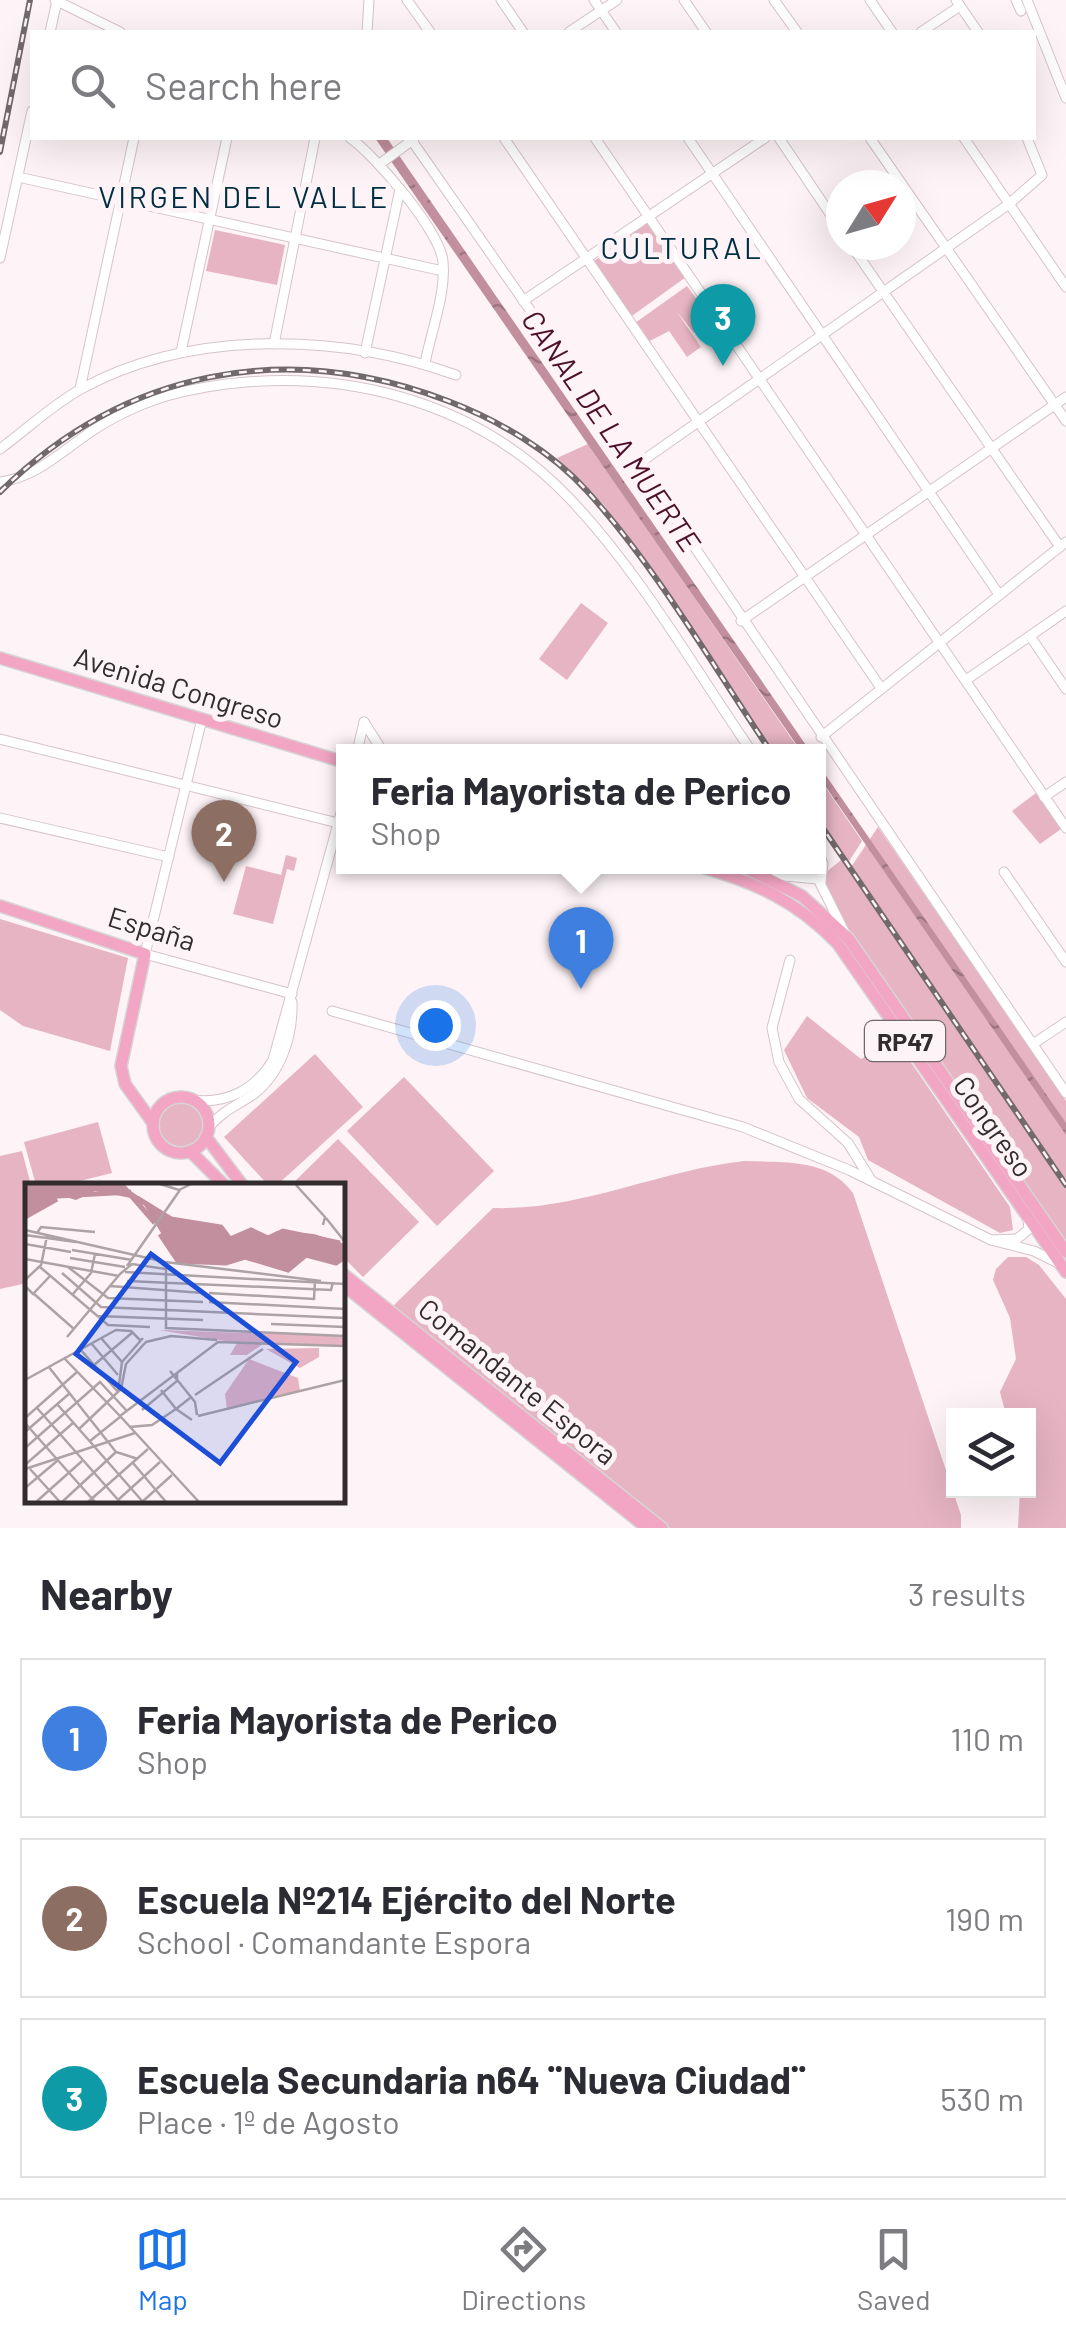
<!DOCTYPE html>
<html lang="en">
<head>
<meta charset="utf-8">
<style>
  :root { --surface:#fff; --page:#f7f7f7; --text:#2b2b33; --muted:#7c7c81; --line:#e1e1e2; --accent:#1a73e8 }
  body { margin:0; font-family:Barlow,sans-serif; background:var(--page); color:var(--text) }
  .controls { position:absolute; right:30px; bottom:30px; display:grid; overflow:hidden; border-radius:0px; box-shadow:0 10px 40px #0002 }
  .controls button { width:90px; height:90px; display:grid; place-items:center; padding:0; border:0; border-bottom:2px solid var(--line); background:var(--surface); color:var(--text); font:50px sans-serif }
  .compass { position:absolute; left:826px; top:170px; width:90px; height:90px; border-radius:50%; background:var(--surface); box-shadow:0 10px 40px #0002; rotate:53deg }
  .you { position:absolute; left:435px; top:1025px; width:35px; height:35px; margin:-25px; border:8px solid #fff; border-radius:50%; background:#1a73e8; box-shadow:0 0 0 15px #1a73e833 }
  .badge { display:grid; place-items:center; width:65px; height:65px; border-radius:50%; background:var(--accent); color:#fff; font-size:32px; font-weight:700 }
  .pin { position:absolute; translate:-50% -82px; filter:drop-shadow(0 2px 5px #0008) }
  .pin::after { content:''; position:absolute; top:52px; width:35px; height:30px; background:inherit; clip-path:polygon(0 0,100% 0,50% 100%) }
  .popup { position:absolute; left:336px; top:744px; width:490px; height:130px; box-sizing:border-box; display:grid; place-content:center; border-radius:0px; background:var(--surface); filter:drop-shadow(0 2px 8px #0005); font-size:32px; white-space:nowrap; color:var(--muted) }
  .popup b { font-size:38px; color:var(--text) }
  .popup::after { content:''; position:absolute; left:50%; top:100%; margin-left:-20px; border:20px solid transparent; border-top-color:var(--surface) }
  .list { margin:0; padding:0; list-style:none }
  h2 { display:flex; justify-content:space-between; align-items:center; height:130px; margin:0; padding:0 40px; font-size:42px }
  h2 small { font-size:32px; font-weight:400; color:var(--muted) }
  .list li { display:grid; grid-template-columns:65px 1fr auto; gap:30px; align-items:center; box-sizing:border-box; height:160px; margin:0 20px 20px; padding:0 20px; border:2px solid var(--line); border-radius:0px }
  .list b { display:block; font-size:38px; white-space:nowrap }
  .list p { margin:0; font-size:32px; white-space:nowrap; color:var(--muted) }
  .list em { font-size:32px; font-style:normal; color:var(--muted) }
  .icon { flex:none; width:55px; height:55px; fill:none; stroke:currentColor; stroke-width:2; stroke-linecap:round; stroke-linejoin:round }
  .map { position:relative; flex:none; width:1066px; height:1528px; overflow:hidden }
  .search { position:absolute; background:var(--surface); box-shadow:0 10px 40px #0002; left:30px; right:30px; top:30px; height:110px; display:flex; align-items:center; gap:25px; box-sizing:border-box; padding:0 35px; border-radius:0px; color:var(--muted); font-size:38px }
  .sheet { height:670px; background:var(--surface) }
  nav { display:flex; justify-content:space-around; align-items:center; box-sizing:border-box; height:140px; border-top:2px solid var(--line); background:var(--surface); font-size:28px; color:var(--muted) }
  nav a { display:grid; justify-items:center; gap:5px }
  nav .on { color:var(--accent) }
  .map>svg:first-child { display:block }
</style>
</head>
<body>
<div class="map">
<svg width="1066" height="1528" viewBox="0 0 1066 1528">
  <defs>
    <pattern id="water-ripples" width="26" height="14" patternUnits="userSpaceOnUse" patternTransform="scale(2.5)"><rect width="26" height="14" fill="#c18f9e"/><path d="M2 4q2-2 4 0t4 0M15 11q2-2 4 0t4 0" fill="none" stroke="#9d7581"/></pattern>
  </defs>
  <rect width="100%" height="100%" fill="#fef3f6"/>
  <g fill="#e6b4c3">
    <polygon points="647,223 686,277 629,318 590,264"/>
    <polygon points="215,230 285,245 277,285 206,271"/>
    <polygon points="687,286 712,320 694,333 677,312 701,347 687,357 669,331 648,342 635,323"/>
    <polygon points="588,444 618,487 800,751 772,751 604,505 557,458"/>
    <polygon points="581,603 608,623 567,680 539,659"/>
    <polygon points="819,778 862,841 848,863 819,819"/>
    <polygon points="1036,793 1061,829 1040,844 1012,811"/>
    <path d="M878 827 1066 1101V1272L838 944 801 910 698 867C775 866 790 893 848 937L819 878 841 860 849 870Z"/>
    <polygon points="286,855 297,858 294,871 287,869 273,924 233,914 246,866 281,875"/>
    <polygon points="0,919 128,958 110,1051 23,1026 0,1010"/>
    <polygon points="807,1016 861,1059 895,1039 1010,1207 1013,1230 1000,1233 868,1160 859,1137 807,1098 784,1050"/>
    <polygon points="315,1054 363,1107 277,1185 268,1185 224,1137"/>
    <polygon points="404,1077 494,1171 437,1226 347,1131"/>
    <circle cx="181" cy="1124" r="23"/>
    <polygon points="98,1122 112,1173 64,1185 36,1185 24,1142"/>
    <polygon points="338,1139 419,1222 363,1277 343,1257 342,1186 291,1185"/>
    <polygon points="22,1151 31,1185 27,1283 0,1289 0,1156"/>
    <path d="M744 1161C785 1163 827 1158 853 1193L961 1515V1528H670L392 1307 493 1208C578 1211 661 1170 744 1161Z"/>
    <polygon points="1008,1257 1026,1257 1039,1265 1066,1299 1066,1528 1018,1528 1020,1491 1028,1490 1028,1416 1006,1415 1000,1392 1016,1359 1010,1318 993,1280 996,1269"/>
  </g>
  <g fill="url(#water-ripples)">
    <polygon points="375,138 387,138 810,751 801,751"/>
    <polygon points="818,764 1066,1123 1066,1135 819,777"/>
  </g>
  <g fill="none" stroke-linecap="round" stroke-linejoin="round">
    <defs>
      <g id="minor">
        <polyline points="55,0 120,32"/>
        <polyline points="407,0 430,32"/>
        <polyline points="501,0 523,32"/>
        <polyline points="594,0 616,32"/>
        <polyline points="684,0 706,32"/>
        <polyline points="774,0 797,32"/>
        <polyline points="870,0 892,32"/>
        <polyline points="956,0 978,32"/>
        <polyline points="1016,0 1021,11"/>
        <polyline points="1027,0 1066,98"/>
        <polyline points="50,32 57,1"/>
        <polyline points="367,32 369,0"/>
        <polyline points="569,32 617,0"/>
        <polyline points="921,32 960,6"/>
        <path d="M350 138C375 155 441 232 443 262 446 294 431 332 425 363"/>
        <polyline points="410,138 567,363"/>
        <polyline points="504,138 881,688"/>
        <polyline points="595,138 1066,828"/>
        <polyline points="688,138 998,593"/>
        <polyline points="779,138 841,230"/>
        <polyline points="870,138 1066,421"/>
        <polyline points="964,138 1066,287"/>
        <polyline points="1027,138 1042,175 1009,204 638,464 1066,1093"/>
        <polyline points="381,163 414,139"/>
        <polyline points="18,177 443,271"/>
        <polyline points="851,245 1060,547"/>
        <polyline points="0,258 32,111"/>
        <polyline points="523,301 765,138"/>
        <polyline points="274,344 315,138"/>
        <polyline points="181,352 227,138"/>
        <polyline points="365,353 400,189"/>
        <polyline points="80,389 134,138"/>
        <path d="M0 449C26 430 52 405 81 389 191 329 340 333 456 375"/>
        <path d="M0 482C37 477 62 451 92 431 122 411 160 395 196 389 332 363 474 397 571 500 641 574 694 668 752 752"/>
        <polyline points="741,621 1066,397"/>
        <polyline points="1030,636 1066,689"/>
        <polyline points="966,680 1066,611"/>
        <polyline points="364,722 383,752"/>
        <polyline points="201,723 145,954 292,994"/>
        <polyline points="821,737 1066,542"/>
        <polyline points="0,739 338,823"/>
        <polyline points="357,752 364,722"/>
        <polyline points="1044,797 1066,782"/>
        <polyline points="0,818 169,857"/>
        <polyline points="818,851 823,864 821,882"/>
        <polyline points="1004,872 1066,962"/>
        <polyline points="764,874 818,879 844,931"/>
        <polyline points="790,960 772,1028 779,1062 799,1099 848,1143 871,1180"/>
        <polyline points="332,1011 743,1127 849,1170 991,1240"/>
        <polyline points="1033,1044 1066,1022"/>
        <path d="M193 1100C227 1104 255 1090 273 1060L344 802"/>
        <path d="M209 1127C222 1111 238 1105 254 1094 281 1073 293 1036 292 1002"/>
        <polyline points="1028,1220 1029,1229 1017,1239 991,1240 1034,1251 1056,1262"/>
      </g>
      <g id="major">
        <polyline points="0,658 344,762"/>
        <path d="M698 866C755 882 797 901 838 944L1066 1272"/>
        <polyline points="742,866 802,896 848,938 1066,1252"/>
        <polyline points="0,906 145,954 121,1066 125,1084 153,1123"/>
        <circle cx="181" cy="1125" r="28"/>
        <polyline points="206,1137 243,1186"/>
        <polyline points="190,1151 225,1186"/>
        <polyline points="342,1273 662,1528"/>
        <polyline points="342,1284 647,1528"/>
      </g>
    </defs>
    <use href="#minor" stroke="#d5c4c9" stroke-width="11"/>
    <use href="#major" stroke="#d6d5d5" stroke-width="14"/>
    <use href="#minor" stroke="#fff" stroke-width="9"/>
    <use href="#major" stroke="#f3a6c3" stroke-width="11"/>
    <defs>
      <g id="rail">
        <polyline points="0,152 30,0"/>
        <path d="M0 492C125 369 286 339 448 401 498 420 551 451 587 491 656 567 713 666 771 752"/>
        <polyline points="818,821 1066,1185"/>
      </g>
    </defs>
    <use href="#rail" stroke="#72696c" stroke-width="6"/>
    <use href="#rail" stroke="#fef3f6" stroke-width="2.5" stroke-dasharray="8" stroke-linecap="butt"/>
  </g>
  <g text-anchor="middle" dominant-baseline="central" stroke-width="10" stroke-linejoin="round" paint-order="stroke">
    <rect fill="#fef3f6" stroke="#70686a" stroke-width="2.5" x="865" y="1021" width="80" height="40" rx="8"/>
    <g font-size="25" font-weight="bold" fill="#332c2e">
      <text x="905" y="1041">RP47</text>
    </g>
    <g font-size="28" fill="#332c2e" stroke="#fef3f6">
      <text transform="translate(179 687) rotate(17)">Avenida Congreso</text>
      <text transform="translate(152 928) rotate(17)">España</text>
      <text transform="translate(994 1126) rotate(55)">Congreso</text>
      <text transform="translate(518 1381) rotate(39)">Comandante Espora</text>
    </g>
    <g font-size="30" letter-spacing="2.5" fill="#002e42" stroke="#fef3f6">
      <text x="244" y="196">VIRGEN DEL VALLE</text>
      <text x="682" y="247">CULTURAL</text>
    </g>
    <g font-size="30" font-style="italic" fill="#4d102a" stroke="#fef3f6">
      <text transform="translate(612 430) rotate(55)">CANAL DE LA MUERTE</text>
    </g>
  </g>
  <g transform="translate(25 1183)">
    <rect width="320" height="320" fill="#fef3f6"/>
    <path d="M134 147 320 153V164L238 161 222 172H205L212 160ZM294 165V174L275 185 241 166ZM224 176 273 195 275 208 202 227 200 211Z" fill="#e6b4c3"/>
    <path d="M0 1H96L146 36 196 44 205 56 226 47 243 55 252 48 289 51 320 61V74L311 80 281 72 263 87 219 74 201 80 153 78 116 17 70 8 51 17 37 13 0 34Z" fill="#c18f9e"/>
    <path fill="none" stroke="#c18f9e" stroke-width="5" d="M96 1 130 40M33 13 106 9M112 15 146 36 196 44 205 56 226 47 243 55 258 48 315 60M0 34 32 16M135 51 153 78 201 80 220 74 263 87 281 72 311 80 320 74"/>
    <path fill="none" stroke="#ada3a6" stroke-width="2.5" d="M135 1 154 7 166 1M271 2 300 34 298 42M301 35 320 59M0 47 140 79 296 98M12 50 16 44 70 49M0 52 51 59M0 61 46 69M47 67 107 77M45 75 100 84M0 76 94 93M102 83 155 7M15 84 83 142 125 144M43 84 83 115 178 119M100 89 320 101M37 90 76 124 320 135M95 91 107 81 141 86V145L320 153M0 97 16 82 22 53M102 98 306 107 308 99M0 103 8 111 26 92M85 103 178 110M8 110 49 146M184 110 289 116 290 98M48 111 66 90 70 71M184 119 320 126M72 133 178 137M246 141 320 144M42 154 95 91M76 155 97 179M66 160 93 192M55 166 93 209M39 175 95 233M69 182 108 149M23 183 91 269 113 276M145 188 170 219 172 232M0 197 91 147 106 148 115 157M136 207 151 226 165 215M93 209 97 179 118 155M170 212 238 166M32 221 118 319M12 225 95 319M117 227 152 198V190M173 233 320 197M0 235 52 189M0 240 30 274M104 244 127 242 151 226 167 237M54 246 96 206 101 181 121 159 146 153 192 157M0 249 45 210M65 258 95 234M0 265 75 199 101 227M30 274 70 319M108 280 141 319M1 281 48 240M0 286 110 250M5 286 35 319M0 305 32 278M93 317 135 279M11 319 57 278M37 319 91 269M63 319 123 266M117 319 147 292M174 319 95 233 193 159 320 163"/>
    <path fill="#1d4ed8" fill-opacity="0.15" stroke="#1d4ed8" stroke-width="5" d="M126 71 271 179 195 280 51 171Z"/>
    <rect width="320" height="320" fill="none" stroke="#332c2e" stroke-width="5"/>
  </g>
</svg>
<div class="controls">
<button><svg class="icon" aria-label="layers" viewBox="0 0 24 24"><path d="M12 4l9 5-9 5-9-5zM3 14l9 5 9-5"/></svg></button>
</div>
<svg class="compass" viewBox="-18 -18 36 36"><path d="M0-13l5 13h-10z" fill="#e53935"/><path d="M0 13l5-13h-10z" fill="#7c7c81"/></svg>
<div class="you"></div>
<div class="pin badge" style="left:581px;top:989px;background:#3f7fe0">1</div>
<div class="popup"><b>Feria Mayorista de Perico</b>Shop</div>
<div class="pin badge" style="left:224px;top:882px;background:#8d6e63">2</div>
<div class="pin badge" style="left:723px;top:366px;background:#0f9aa8">3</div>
<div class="search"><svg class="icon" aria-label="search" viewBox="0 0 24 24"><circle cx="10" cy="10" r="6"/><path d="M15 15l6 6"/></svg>Search here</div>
</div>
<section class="sheet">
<h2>Nearby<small>3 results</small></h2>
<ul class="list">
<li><span class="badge" style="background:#3f7fe0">1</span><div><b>Feria Mayorista de Perico</b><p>Shop</p></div><em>110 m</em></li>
<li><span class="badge" style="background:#8d6e63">2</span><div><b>Escuela Nº214 Ejército del Norte</b><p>School · Comandante Espora</p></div><em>190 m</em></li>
<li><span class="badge" style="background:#0f9aa8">3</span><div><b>Escuela Secundaria n64 ¨Nueva Ciudad¨</b><p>Place · 1º de Agosto</p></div><em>530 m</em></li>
</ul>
</section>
<nav>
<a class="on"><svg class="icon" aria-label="map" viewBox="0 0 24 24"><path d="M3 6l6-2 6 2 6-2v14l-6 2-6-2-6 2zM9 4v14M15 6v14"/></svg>Map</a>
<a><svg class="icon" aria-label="directions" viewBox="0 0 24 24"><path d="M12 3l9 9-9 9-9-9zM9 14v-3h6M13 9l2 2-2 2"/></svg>Directions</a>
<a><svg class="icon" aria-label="saved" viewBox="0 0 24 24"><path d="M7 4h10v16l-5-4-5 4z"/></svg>Saved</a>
</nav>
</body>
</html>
